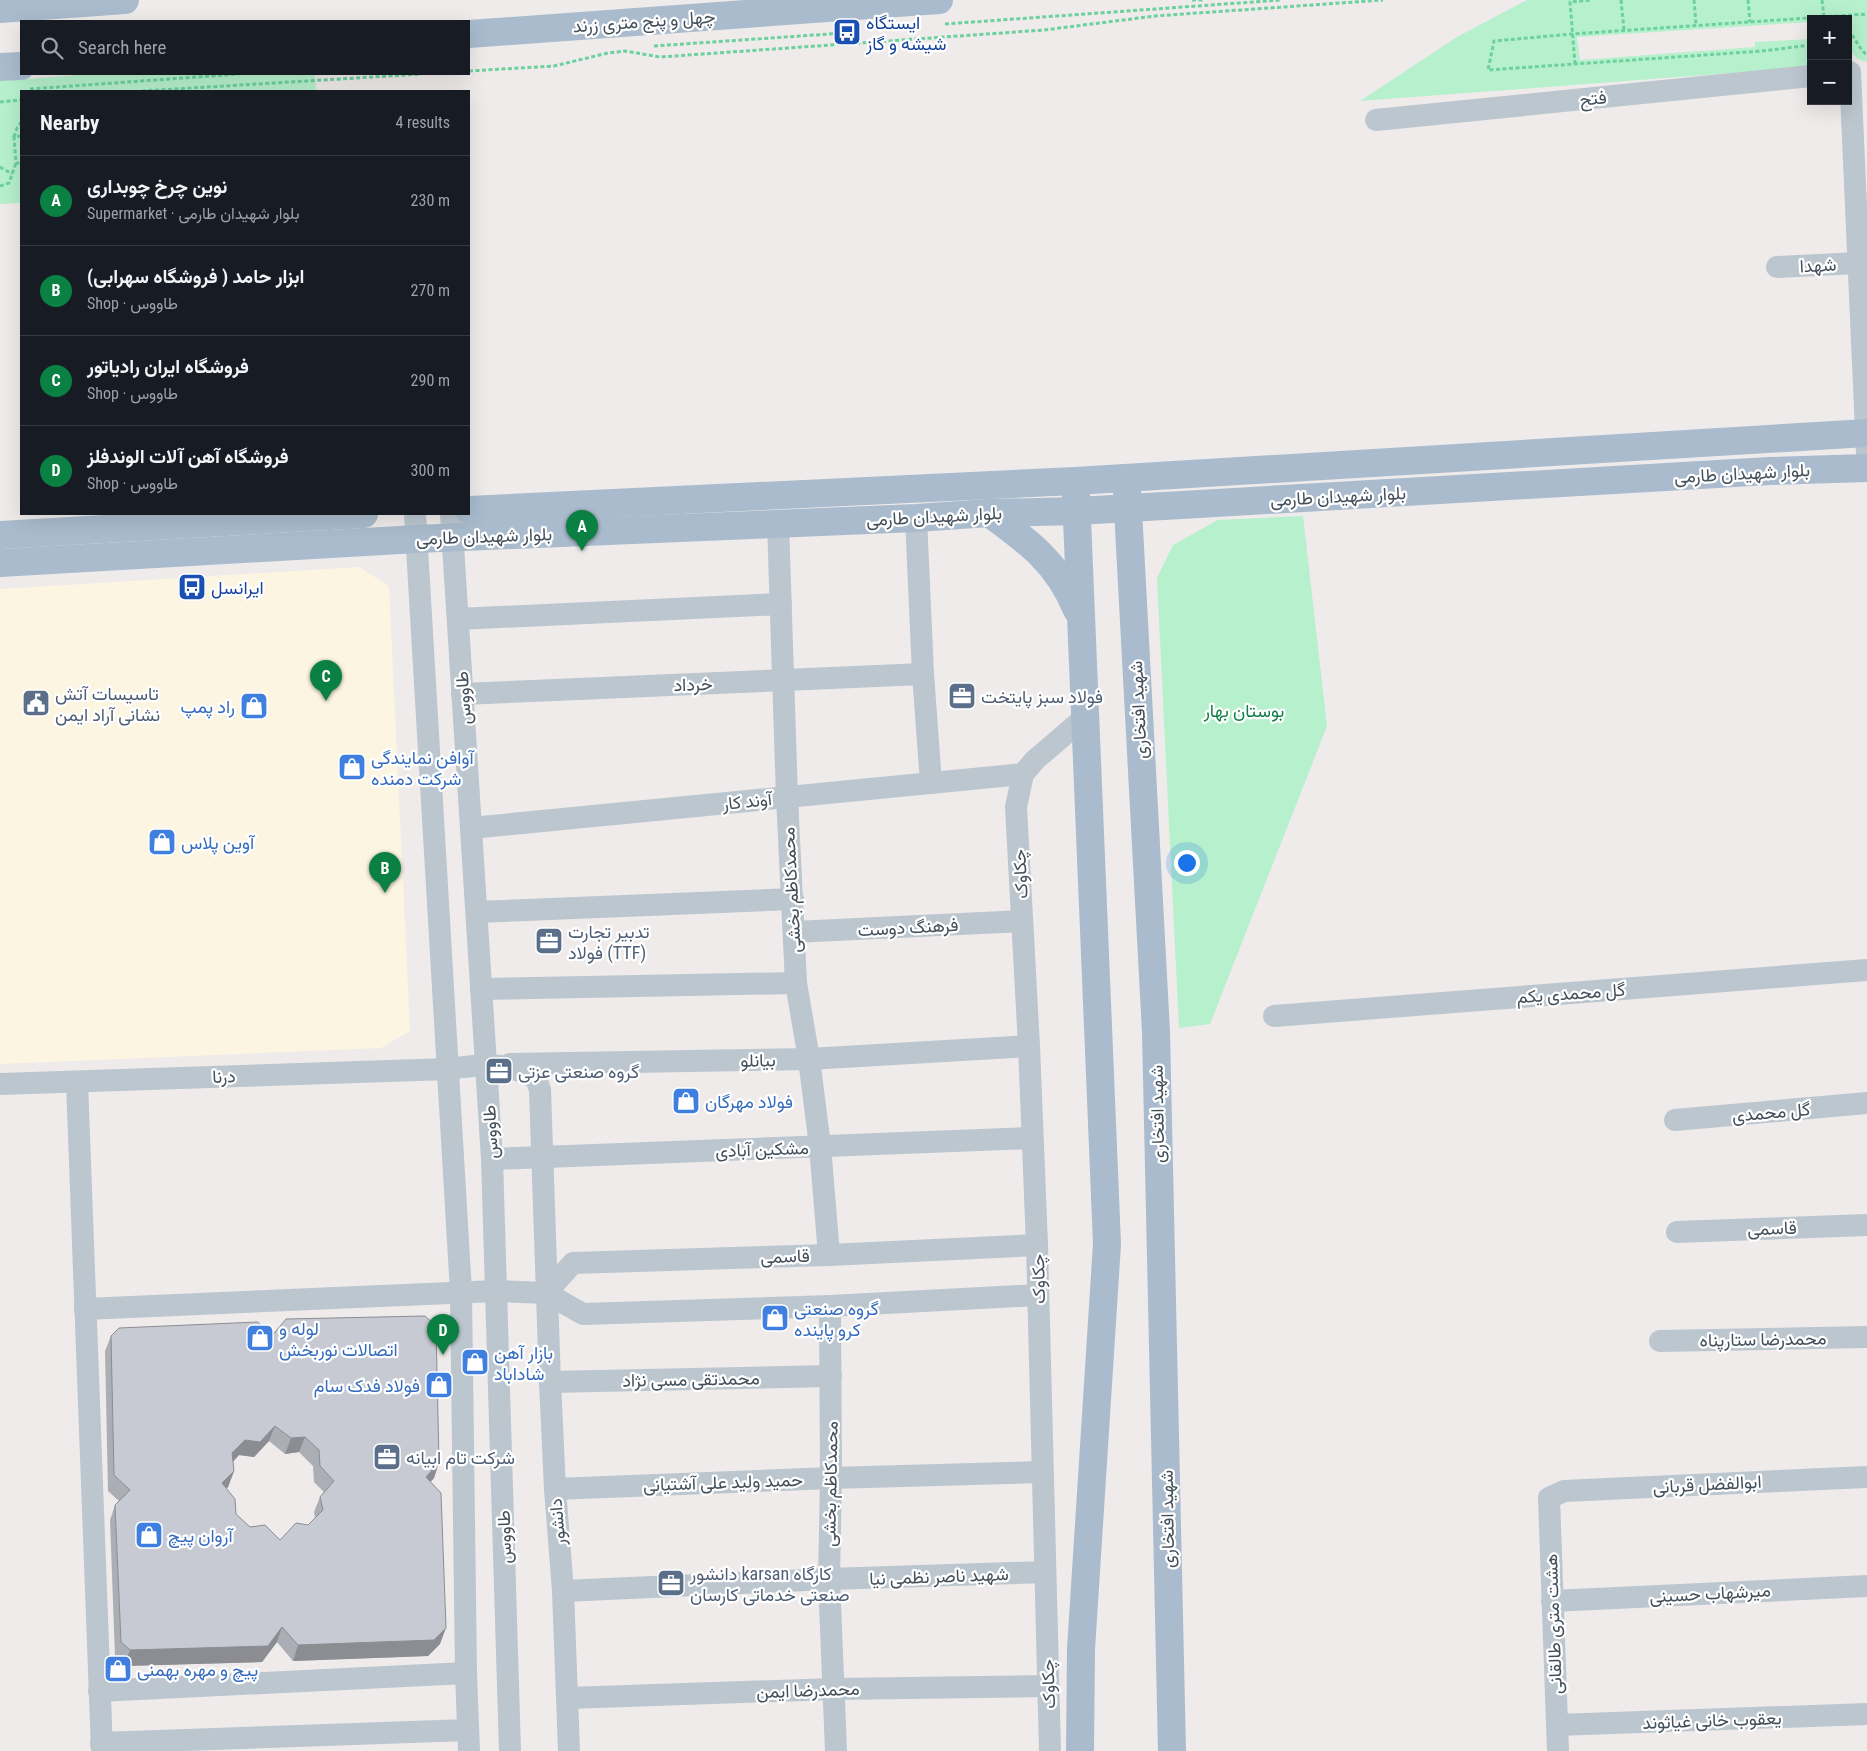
<!DOCTYPE html>
<html lang="en">
<head>
<meta charset="utf-8">
<style>
  :root { --surface:#171b24; --page:#20242c; --text:#f1f3f6; --muted:#9ea1a6; --line:#363941; --accent:#0b8043 }
  body { margin:0; font-family:"Roboto Condensed",Vazirmatn,sans-serif; background:var(--page); color:var(--text) }
  .controls { position:absolute; right:15px; top:15px; display:grid; overflow:hidden; border-radius:0px; box-shadow:0 5px 20px #0002 }
  .controls button { width:45px; height:45px; display:grid; place-items:center; padding:0; border:0; border-bottom:1px solid var(--line); background:var(--surface); color:var(--text); font:25px sans-serif }
  .you { position:absolute; left:1186px; top:862px; width:18px; height:18px; margin:-12px; border:4px solid #fff; border-radius:50%; background:#1a73e8; box-shadow:0 0 0 8px #1a73e833 }
  .badge { display:grid; place-items:center; width:32px; height:32px; border-radius:50%; background:var(--accent); color:#fff; font-size:16px; font-weight:700 }
  .pin { position:absolute; translate:-50% -41px; filter:drop-shadow(0 1px 2px #0008) }
  .pin::after { content:''; position:absolute; top:26px; width:18px; height:15px; background:inherit; clip-path:polygon(0 0,100% 0,50% 100%) }
  .list { margin:0; padding:0; list-style:none }
  h2 { display:flex; justify-content:space-between; align-items:center; height:65px; margin:0; padding:0 20px; font-size:21px }
  h2 small { font-size:16px; font-weight:400; color:var(--muted) }
  .list li { display:grid; grid-template-columns:32px 1fr auto; gap:15px; align-items:center; box-sizing:border-box; height:90px; padding:0 20px; border-top:1px solid var(--line) }
  .list b { display:block; font-size:19px; white-space:nowrap }
  .list p { margin:0; font-size:16px; white-space:nowrap; color:var(--muted) }
  .list em { font-size:16px; font-style:normal; color:var(--muted) }
  .icon { flex:none; width:28px; height:28px; fill:none; stroke:currentColor; stroke-width:2; stroke-linecap:round; stroke-linejoin:round }
  .map { position:relative; flex:none; width:1867px; height:1751px; overflow:hidden }
  .search { position:absolute; background:var(--surface); box-shadow:0 5px 20px #0002; left:20px; top:20px; width:450px; height:55px; display:flex; align-items:center; gap:12px; box-sizing:border-box; padding:0 18px; border-radius:0px; color:var(--muted); font-size:19px }
  .panel { position:absolute; background:var(--surface); box-shadow:0 5px 20px #0002; left:20px; top:90px; width:450px; height:425px; border-radius:0px }
  .map>svg:first-child { display:block }
</style>
</head>
<body>
<div class="map">
<svg width="1867" height="1751" viewBox="0 0 1867 1751">
  <rect width="100%" height="100%" fill="#efebeb"/>
  <polygon fill="#fcf5e2" points="359,567 389,586 410,1031 381,1048 0,1064 0,589"/>
  <g fill="#b6f0cc">
    <path d="M1527 0H1867V62C1845 58 1848 37 1848 19H1811V22L1577 37 1580 60 1755 47V42L1811 39V67L1360 101 1457 37Z"/>
    <polygon points="92,74 315,74 316,91 21,91 21,203 0,204 0,81"/>
    <polygon points="1303,516 1327,726 1210,1024 1179,1028 1157,578 1173,545 1218,520"/>
  </g>
  <g fill="none" stroke-linecap="round" stroke-linejoin="round">
    <g stroke="#6cd09f" stroke-width="3" stroke-dasharray="4 2.5" stroke-linecap="butt">
      <polyline points="1192,0 1205,0"/>
      <polyline points="1621,0 1624,30"/>
      <polyline points="1694,0 1696,25"/>
      <polyline points="1748,0 1750,22"/>
      <polyline points="1822,0 1824,17 1830,19"/>
      <polyline points="945,24 1281,0"/>
      <path d="M1848 30C1855 37 1859 49 1867 55"/>
      <polyline points="1811,45 1762,51 1488,70 1494,41 1572,34 1867,14"/>
      <polyline points="654,46 844,33"/>
      <polyline points="1575,64 1570,2 1592,0"/>
      <polyline points="469,71 554,66 608,53 625,51 660,57 1044,30 1155,16 1383,0"/>
      <polyline points="30,89 239,74"/>
      <polyline points="142,91 422,74"/>
      <polyline points="0,102 21,100"/>
      <polyline points="21,136 14,137 16,163 21,163"/>
      <polyline points="14,137 17,128 21,122"/>
      <polyline points="0,167 12,174"/>
      <polyline points="0,186 9,183 16,163"/>
    </g>
    <g stroke="#bbc6cf" stroke-width="22">
      <polyline points="1850,72 1867,453"/>
      <polyline points="1376,120 1811,76"/>
      <polyline points="1777,267 1858,263"/>
      <polyline points="415,514 461,1292 466,1673 469,1751"/>
      <polyline points="451,514 492,1159 510,1751"/>
      <polyline points="916,518 923,674 931,783"/>
      <polyline points="778,523 787,797 796,983 809,1059 820,1146 829,1255"/>
      <polyline points="458,619 781,604"/>
      <polyline points="462,694 923,674"/>
      <polyline points="471,828 1023,774"/>
      <polyline points="477,912 793,899"/>
      <polyline points="794,932 1022,921"/>
      <polyline points="481,989 796,983"/>
      <polyline points="1274,1016 1867,970"/>
      <polyline points="510,1064 809,1059 1029,1046"/>
      <polyline points="77,1082 102,1751"/>
      <path d="M0 1084 448 1069C482 1064 504 1061 536 1078L540 1090 550 1382 555 1489 563 1591 569 1751"/>
      <polyline points="1675,1120 1867,1103"/>
      <polyline points="492,1159 1032,1138"/>
      <polyline points="1677,1232 1867,1225"/>
      <polyline points="546,1293 573,1263 829,1255 1037,1245"/>
      <polyline points="830,1306 831,1478 829,1579 836,1751"/>
      <polyline points="85,1309 496,1291 546,1293 583,1314 830,1306 1038,1295"/>
      <polyline points="1660,1341 1867,1337"/>
      <polyline points="550,1382 831,1376"/>
      <polyline points="555,1489 831,1478 1042,1472"/>
      <polyline points="563,1591 829,1579 1045,1572"/>
      <polyline points="1552,1601 1867,1586"/>
      <polyline points="99,1691 466,1673"/>
      <polyline points="568,1698 834,1689 1048,1686"/>
      <polyline points="1557,1725 1867,1714"/>
      <polyline points="101,1743 468,1730"/>
      <polyline points="1050,1751 1037,1245 1029,1046 1016,807 1023,774 1035,760 1084,718"/>
      <polyline points="1558,1751 1549,1498 1564,1491 1867,1477"/>
    </g>
    <g stroke="#a9bbcd" stroke-width="28">
      <polyline points="0,9 125,0"/>
      <polyline points="469,34 939,0"/>
      <polyline points="0,67 21,66"/>
      <polyline points="1127,491 1156,1032 1172,1751"/>
      <polyline points="1076,495 1107,1244 1081,1649 1080,1751"/>
      <polyline points="469,510 1075,481 1867,433"/>
      <path d="M989 513C1029 542 1058 563 1077 610"/>
      <polyline points="0,535 364,514"/>
      <polyline points="0,563 417,539 916,518 989,513 1078,511 1769,471 1867,468"/>
    </g>
  </g>
  <path fill="#abaeb5" fill-rule="evenodd" d="M111 1336 271 1337 439 1462 434 1478 430 1482 440 1644 428 1656 293 1661 277 1642 262 1662 124 1666 115 1657 110 1520 115 1505 119 1501 108 1491 105 1351ZM269 1441 285 1454 299 1452 313 1466 314 1482 324 1492 320 1497 314 1512 315 1518 308 1525 280 1540 250 1527 236 1514 226 1488 228 1487 234 1471 233 1462 239 1455 254 1457Z"/>
  <g fill="#8b8d93">
    <polygon points="275,1426 269,1441 254,1457 239,1455 227,1468 232,1453 245,1440"/>
    <polygon points="305,1437 299,1452 285,1454 291,1438"/>
    <polygon points="439,1462 434,1478 421,1493 426,1477"/>
    <polygon points="234,1471 228,1487 217,1499 222,1483"/>
    <polygon points="282,1627 277,1642 262,1662 124,1666 130,1650"/>
    <polygon points="446,1628 440,1644 428,1656 293,1661 298,1645"/>
  </g>
  <path fill="#c7cad2" stroke="#8b8d93" fill-rule="evenodd" d="M425 1316 436 1326 439 1462 426 1477 441 1493 446 1628 434 1640 298 1645 282 1627 268 1646 130 1650 121 1642 115 1505 130 1490 114 1475 111 1336 119 1328 258 1322 271 1337 286 1319ZM275 1426 291 1438 305 1437 319 1450 320 1466 334 1481 320 1497 323 1510 308 1525 296 1523 280 1540 265 1525 250 1527 236 1514 235 1499 222 1483 234 1471 232 1453 245 1440 260 1442Z"/>
  <defs>
    <symbol id="bus-square" viewBox="-11 -11 22 22"><rect x="-9" y="-9" width="18" height="18" rx="4" fill="#1a4fb4" stroke="#fff"/><path d="M-5-6H5V4H4V6H2V4H-2V6H-4V4H-5ZM-3.5-4V0h7V-4ZM-3.5 1.2v1.5H-2V1.2ZM2 1.2v1.5H3.5V1.2Z" fill="#fff"/></symbol>
    <symbol id="office-square" viewBox="-11 -11 22 22"><rect x="-9" y="-9" width="18" height="18" rx="4" fill="#5c6f8a" stroke="#fff"/><path d="M-6-3h4V-5.5h4V-3h4V5H-6ZM-1-4.5V-3h2v-1.5ZM-6 0V1H6V0Z" fill="#fff"/></symbol>
    <symbol id="civic-square" viewBox="-11 -11 22 22"><rect x="-9" y="-9" width="18" height="18" rx="4" fill="#5c6f8a" stroke="#fff"/><path d="M-.6-6.5H3V-4.5H.6V-3L4-1V1h2V6H-6V1h2V-1L-.6-3ZM-1.2 2.5V6h2.4V2.5Z" fill="#fff"/></symbol>
    <symbol id="shop-square" viewBox="-11 -11 22 22"><rect x="-9" y="-9" width="18" height="18" rx="4" fill="#3f7fe0" stroke="#fff"/><path d="M-5-2.5h2.3a2.7 3.5 0 0 1 5.4 0H5L5.5 6h-11ZM-1.5-2.5h3a1.5 2.3 0 0 0-3 0Z" fill="#fff"/></symbol>
  </defs>
  <g fill-rule="evenodd">
    <use href="#bus-square" x="831" y="16" width="32" height="32"/>
    <use href="#bus-square" x="176" y="571" width="32" height="32"/>
    <use href="#office-square" x="946" y="680" width="32" height="32"/>
    <use href="#civic-square" x="20" y="687" width="32" height="32"/>
    <use href="#shop-square" x="238" y="690" width="32" height="32"/>
    <use href="#shop-square" x="336" y="751" width="32" height="32"/>
    <use href="#shop-square" x="146" y="826" width="32" height="32"/>
    <use href="#office-square" x="533" y="925" width="32" height="32"/>
    <use href="#office-square" x="483" y="1055" width="32" height="32"/>
    <use href="#shop-square" x="670" y="1085" width="32" height="32"/>
    <use href="#shop-square" x="759" y="1302" width="32" height="32"/>
    <use href="#shop-square" x="244" y="1322" width="32" height="32"/>
    <use href="#shop-square" x="459" y="1346" width="32" height="32"/>
    <use href="#shop-square" x="423" y="1369" width="32" height="32"/>
    <use href="#office-square" x="371" y="1441" width="32" height="32"/>
    <use href="#shop-square" x="133" y="1519" width="32" height="32"/>
    <use href="#office-square" x="655" y="1567" width="32" height="32"/>
    <use href="#shop-square" x="102" y="1653" width="32" height="32"/>
  </g>
  <g text-anchor="middle" dominant-baseline="central" stroke-width="4.5" stroke-linejoin="round" paint-order="stroke">
    <g font-size="18" fill="#434f5a" stroke="#fff">
      <text transform="translate(644 21) rotate(-4)">چهل و پنج متری زرند</text>
      <text transform="translate(1593 98) rotate(-6)">فتح</text>
      <text transform="translate(1818 265) rotate(-3)">شهدا</text>
      <text transform="translate(1742 473) rotate(-3)">بلوار شهیدان طارمی</text>
      <text transform="translate(1338 496) rotate(-3)">بلوار شهیدان طارمی</text>
      <text transform="translate(934 516) rotate(-3)">بلوار شهیدان طارمی</text>
      <text transform="translate(484 536) rotate(-2)">بلوار شهیدان طارمی</text>
      <text transform="translate(693 684) rotate(-2)">خرداد</text>
      <text transform="translate(463 698) rotate(-94)">طاووس</text>
      <text transform="translate(1138 710) rotate(-93)">شهید افتخاری</text>
      <text transform="translate(747 801) rotate(-6)">آوند کار</text>
      <text transform="translate(1020 874) rotate(-93)">چکاوک</text>
      <text transform="translate(791 890) rotate(-93)">محمدکاظم بخشی</text>
      <text transform="translate(908 927) rotate(-3)">فرهنگ دوست</text>
      <text transform="translate(1571 993) rotate(-4)">گل محمدی یکم</text>
      <text transform="translate(758 1060) rotate(-1)">بیانلو</text>
      <text transform="translate(224 1076) rotate(-2)">درنا</text>
      <text transform="translate(1771 1112) rotate(-5)">گل محمدی</text>
      <text transform="translate(1157 1114) rotate(-91)">شهید افتخاری</text>
      <text transform="translate(490 1132) rotate(-93)">طاووس</text>
      <text transform="translate(762 1149) rotate(-2)">مشکین آبادی</text>
      <text transform="translate(1772 1228) rotate(-2)">قاسمی</text>
      <text transform="translate(785 1256) rotate(-2)">قاسمی</text>
      <text transform="translate(1038 1279) rotate(-91)">چکاوک</text>
      <text transform="translate(1763 1339) rotate(-1)">محمدرضا ستارپناه</text>
      <text transform="translate(691 1379) rotate(-1)">محمدتقی مسی نژاد</text>
      <text transform="translate(723 1482) rotate(-2)">حمید ولید علی آشتیانی</text>
      <text transform="translate(830 1484) rotate(-89)">محمدکاظم بخشی</text>
      <text transform="translate(1707 1484) rotate(-3)">ابوالفضل قربانی</text>
      <text transform="translate(1167 1519) rotate(-91)">شهید افتخاری</text>
      <text transform="translate(557 1522) rotate(-95)">دانشور</text>
      <text transform="translate(504 1537) rotate(-92)">طاووس</text>
      <text transform="translate(939 1576) rotate(-2)">شهید ناصر نظمی نیا</text>
      <text transform="translate(1710 1593) rotate(-3)">میرشهاب حسینی</text>
      <text transform="translate(1553 1624) rotate(-92)">هشت متری طالقانی</text>
      <text transform="translate(1048 1684) rotate(-92)">چکاوک</text>
      <text transform="translate(808 1690) rotate(-2)">محمدرضا ایمن</text>
      <text transform="translate(1712 1720) rotate(-2)">یعقوب خانی غیاثوند</text>
    </g>
    <g font-size="18" fill="#164399" stroke="#fff" text-anchor="start">
      <text x="866" y="22">ایستگاه<tspan x="866" dy="21">شیشه و گاز</tspan></text>
      <text x="211" y="587">ایرانسل</text>
    </g>
    <g font-size="18" fill="#4e5e75" stroke="#fff" text-anchor="start">
      <text x="55" y="693">تاسیسات آتش<tspan x="55" dy="21">نشانی آراد ایمن</tspan></text>
      <text x="981" y="696">فولاد سبز پایتخت</text>
      <text x="568" y="931">تدبیر تجارت<tspan x="568" dy="21">فولاد (TTF)</tspan></text>
      <text x="518" y="1071">گروه صنعتی عزتی</text>
      <text x="406" y="1457">شرکت تام ابیانه</text>
      <text x="690" y="1573">دانشور karsan کارگاه<tspan x="690" dy="21">صنعتی خدماتی کارسان</tspan></text>
    </g>
    <g font-size="18" fill="#366cbe" stroke="#fff" text-anchor="start">
      <text x="235" y="706" text-anchor="end">راد پمپ</text>
      <text x="371" y="757">آوافن نمایندگی<tspan x="371" dy="21">شرکت دمنده</tspan></text>
      <text x="181" y="842">آوین پلاس</text>
      <text x="705" y="1101">فولاد مهرگان</text>
      <text x="794" y="1308">گروه صنعتی<tspan x="794" dy="21">کرو پاینده</tspan></text>
      <text x="279" y="1328">لوله و<tspan x="279" dy="21">اتصالات نوربخش</tspan></text>
      <text x="494" y="1352">بازار آهن<tspan x="494" dy="21">شاداباد</tspan></text>
      <text x="420" y="1385" text-anchor="end">فولاد فدک سام</text>
      <text x="168" y="1535">آروان پیچ</text>
      <text x="137" y="1669">پیچ و مهره بهمنی</text>
    </g>
    <g font-size="18" fill="#117e47" stroke="#fff">
      <text x="1244" y="710">بوستان بهار</text>
    </g>
  </g>
</svg>
<div class="controls">
<button>+</button>
<button>−</button>
</div>
<div class="you"></div>
<div class="pin badge" style="left:582px;top:551px">A</div>
<div class="pin badge" style="left:385px;top:893px">B</div>
<div class="pin badge" style="left:326px;top:701px">C</div>
<div class="pin badge" style="left:443px;top:1355px">D</div>
<div class="search"><svg class="icon" aria-label="search" viewBox="0 0 24 24"><circle cx="10" cy="10" r="6"/><path d="M15 15l6 6"/></svg>Search here</div>
<section class="panel">
<h2>Nearby<small>4 results</small></h2>
<ul class="list">
<li><span class="badge">A</span><div><b>نوین چرخ چوبداری</b><p>Supermarket · بلوار شهیدان طارمی</p></div><em>230 m</em></li>
<li><span class="badge">B</span><div><b>ابزار حامد ( فروشگاه سهرابی)</b><p>Shop · طاووس</p></div><em>270 m</em></li>
<li><span class="badge">C</span><div><b>فروشگاه ایران رادیاتور</b><p>Shop · طاووس</p></div><em>290 m</em></li>
<li><span class="badge">D</span><div><b>فروشگاه آهن آلات الوندفلز</b><p>Shop · طاووس</p></div><em>300 m</em></li>
</ul>
</section>
</div>
</body>
</html>
